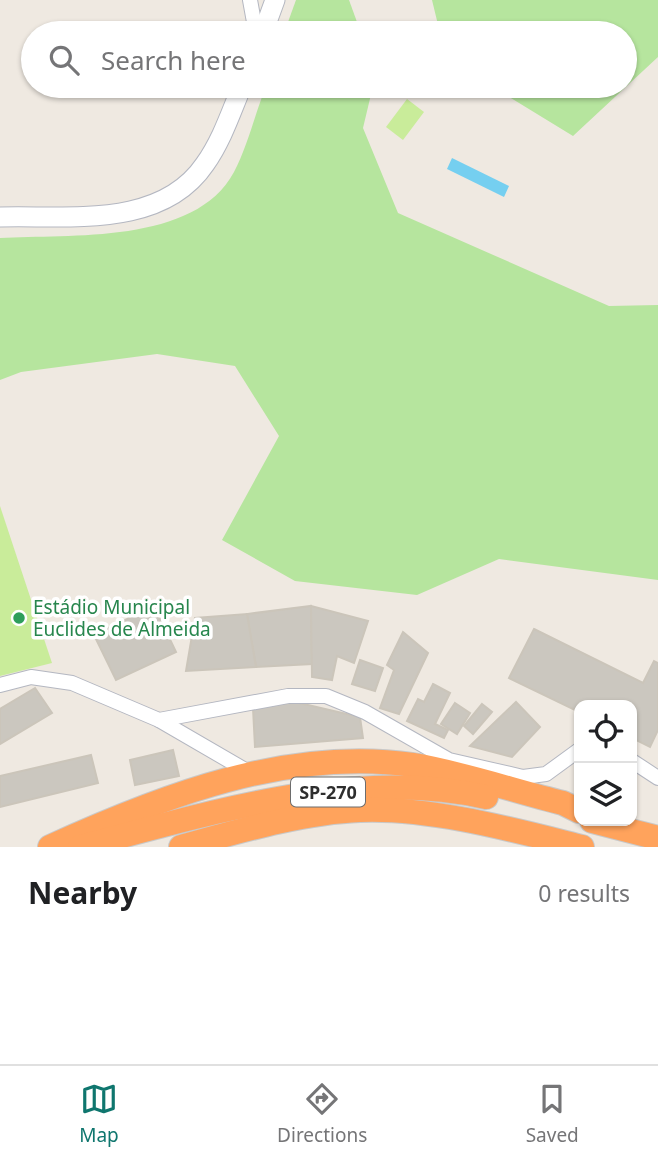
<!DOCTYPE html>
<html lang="en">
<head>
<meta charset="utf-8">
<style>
  :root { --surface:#fff; --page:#f2f2f2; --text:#202124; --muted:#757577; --line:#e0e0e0; --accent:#0f766e }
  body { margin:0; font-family:"Noto Sans",sans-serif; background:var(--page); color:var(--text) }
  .controls { position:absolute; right:21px; bottom:21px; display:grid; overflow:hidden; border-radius:14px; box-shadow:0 2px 5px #0004 }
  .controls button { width:63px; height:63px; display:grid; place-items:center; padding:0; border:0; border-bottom:2px solid var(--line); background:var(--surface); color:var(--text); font:35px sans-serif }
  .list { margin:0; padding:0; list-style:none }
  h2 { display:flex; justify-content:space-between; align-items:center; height:91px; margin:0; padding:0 28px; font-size:30px }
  h2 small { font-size:23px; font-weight:400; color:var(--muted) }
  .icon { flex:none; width:38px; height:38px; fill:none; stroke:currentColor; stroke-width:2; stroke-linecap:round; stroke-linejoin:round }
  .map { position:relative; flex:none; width:658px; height:847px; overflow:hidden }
  .search { position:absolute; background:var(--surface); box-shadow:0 2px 5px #0004; left:21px; right:21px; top:21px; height:77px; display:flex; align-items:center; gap:18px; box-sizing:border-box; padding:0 24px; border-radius:38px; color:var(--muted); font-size:26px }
  .sheet { height:217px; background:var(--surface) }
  nav { display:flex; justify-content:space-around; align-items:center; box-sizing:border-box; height:98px; border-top:2px solid var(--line); background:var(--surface); font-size:19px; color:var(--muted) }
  nav a { display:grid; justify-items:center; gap:4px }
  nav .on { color:var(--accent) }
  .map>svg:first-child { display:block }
</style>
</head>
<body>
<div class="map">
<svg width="658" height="847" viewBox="0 0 658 847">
  <rect width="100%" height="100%" fill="#efe9e1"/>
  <g fill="#b6e59e">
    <polygon points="296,0 349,0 361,33 284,33"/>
    <polygon points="432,0 658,0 658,57 573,136 491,86 625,86 625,33 440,33"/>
    <path d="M266 86H373L363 128 398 213 609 306 658 305V580L499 559 417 595 295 581 222 540 279 436 235 366 157 354 21 372 0 380V238C69 234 195 245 234 172 248 145 255 114 266 86Z"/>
  </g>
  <g fill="#c9ec9a">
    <polygon points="407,99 424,112 403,140 386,127"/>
    <polygon points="0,506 52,663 0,676"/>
  </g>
  <polygon fill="#75cff0" points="452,158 509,186 504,197 447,169"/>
  <g fill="#cbc7bf" stroke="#cbc5ba" stroke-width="2">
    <polygon points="154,606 176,652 116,680 94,635"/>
    <polygon points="311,606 312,664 256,667 247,614"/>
    <polygon points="311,606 368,621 354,663 337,656 332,680 312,677"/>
    <polygon points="247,614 256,667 186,671 195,618"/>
    <polygon points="534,629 643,683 654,661 658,663 658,730 650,747 632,738 632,705 579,705 579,712 509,678"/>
    <polygon points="403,632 428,653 399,714 380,708 394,670 387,665"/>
    <polygon points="360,660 383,668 375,691 352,684"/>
    <polygon points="433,684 450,693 435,724 448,730 444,738 407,721 418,699 424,702"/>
    <polygon points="35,688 52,713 0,744 0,709"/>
    <polygon points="295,702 360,717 363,738 255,747 253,708"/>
    <polygon points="516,702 540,727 512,757 470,746"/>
    <polygon points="455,703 470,713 457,734 441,724"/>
    <polygon points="482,704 492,712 473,734 464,726"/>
    <polygon points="173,750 179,776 135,785 130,760"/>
    <polygon points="91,755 98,783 0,807 0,776"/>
  </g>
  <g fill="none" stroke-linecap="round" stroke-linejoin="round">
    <defs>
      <g id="street">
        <polyline points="250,0 256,33"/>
        <polyline points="0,685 31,677 72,683 159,720 288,696 326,696 365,712 449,760 523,777 546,774 579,750"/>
        <polyline points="159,720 252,774"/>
        <polyline points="632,761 658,778"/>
      </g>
      <g id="secondary">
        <polyline points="263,33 275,0"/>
        <path d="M0 217C69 215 161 229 205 164 222 140 231 112 242 86"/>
      </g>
      <g id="highway">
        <polyline points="592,821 658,838"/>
        <path d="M50 847C162 796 288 747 413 765 463 773 514 791 563 803L579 811"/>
        <path d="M80 847C208 814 354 767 486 797"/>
        <path d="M181 847C236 832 303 812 360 810 430 807 514 830 582 847"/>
      </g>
    </defs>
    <use href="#street" stroke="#b4b7c1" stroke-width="16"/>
    <use href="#secondary" stroke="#b4b7c1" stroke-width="21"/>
    <use href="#highway" stroke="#c9c9c9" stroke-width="26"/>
    <use href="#street" stroke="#fff" stroke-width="14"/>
    <use href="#secondary" stroke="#fff" stroke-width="19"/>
    <use href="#highway" stroke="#ffa35c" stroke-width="24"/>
  </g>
  <circle fill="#2e9e5b" stroke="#fff" stroke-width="2.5" cx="19" cy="618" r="7"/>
  <g text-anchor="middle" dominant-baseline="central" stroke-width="7" stroke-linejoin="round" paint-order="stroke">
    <rect fill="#fff" stroke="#6d6d6d" stroke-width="2" x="291" y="777.5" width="74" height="29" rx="5"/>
    <g font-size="18" font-weight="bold" fill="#2e2e2e">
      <text x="328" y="792">SP-270</text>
    </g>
    <g font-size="19" fill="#27864d" stroke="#fff" text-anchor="start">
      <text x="33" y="607">Estádio Municipal<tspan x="33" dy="22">Euclides de Almeida</tspan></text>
    </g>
  </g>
</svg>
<div class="controls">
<button><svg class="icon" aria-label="locate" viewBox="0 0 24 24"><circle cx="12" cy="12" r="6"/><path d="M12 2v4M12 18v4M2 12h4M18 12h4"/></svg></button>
<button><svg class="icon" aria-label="layers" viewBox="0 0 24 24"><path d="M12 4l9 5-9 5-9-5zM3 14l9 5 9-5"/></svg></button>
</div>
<div class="search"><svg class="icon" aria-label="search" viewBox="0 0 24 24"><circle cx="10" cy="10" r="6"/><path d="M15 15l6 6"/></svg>Search here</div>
</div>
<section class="sheet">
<h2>Nearby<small>0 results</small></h2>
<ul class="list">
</ul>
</section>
<nav>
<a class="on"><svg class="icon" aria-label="map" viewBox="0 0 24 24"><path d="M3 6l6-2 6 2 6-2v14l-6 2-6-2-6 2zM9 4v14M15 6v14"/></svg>Map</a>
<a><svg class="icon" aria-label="directions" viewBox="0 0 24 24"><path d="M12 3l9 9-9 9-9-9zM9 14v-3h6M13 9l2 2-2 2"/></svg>Directions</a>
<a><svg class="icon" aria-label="saved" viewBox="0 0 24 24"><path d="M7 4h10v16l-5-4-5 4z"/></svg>Saved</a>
</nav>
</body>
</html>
